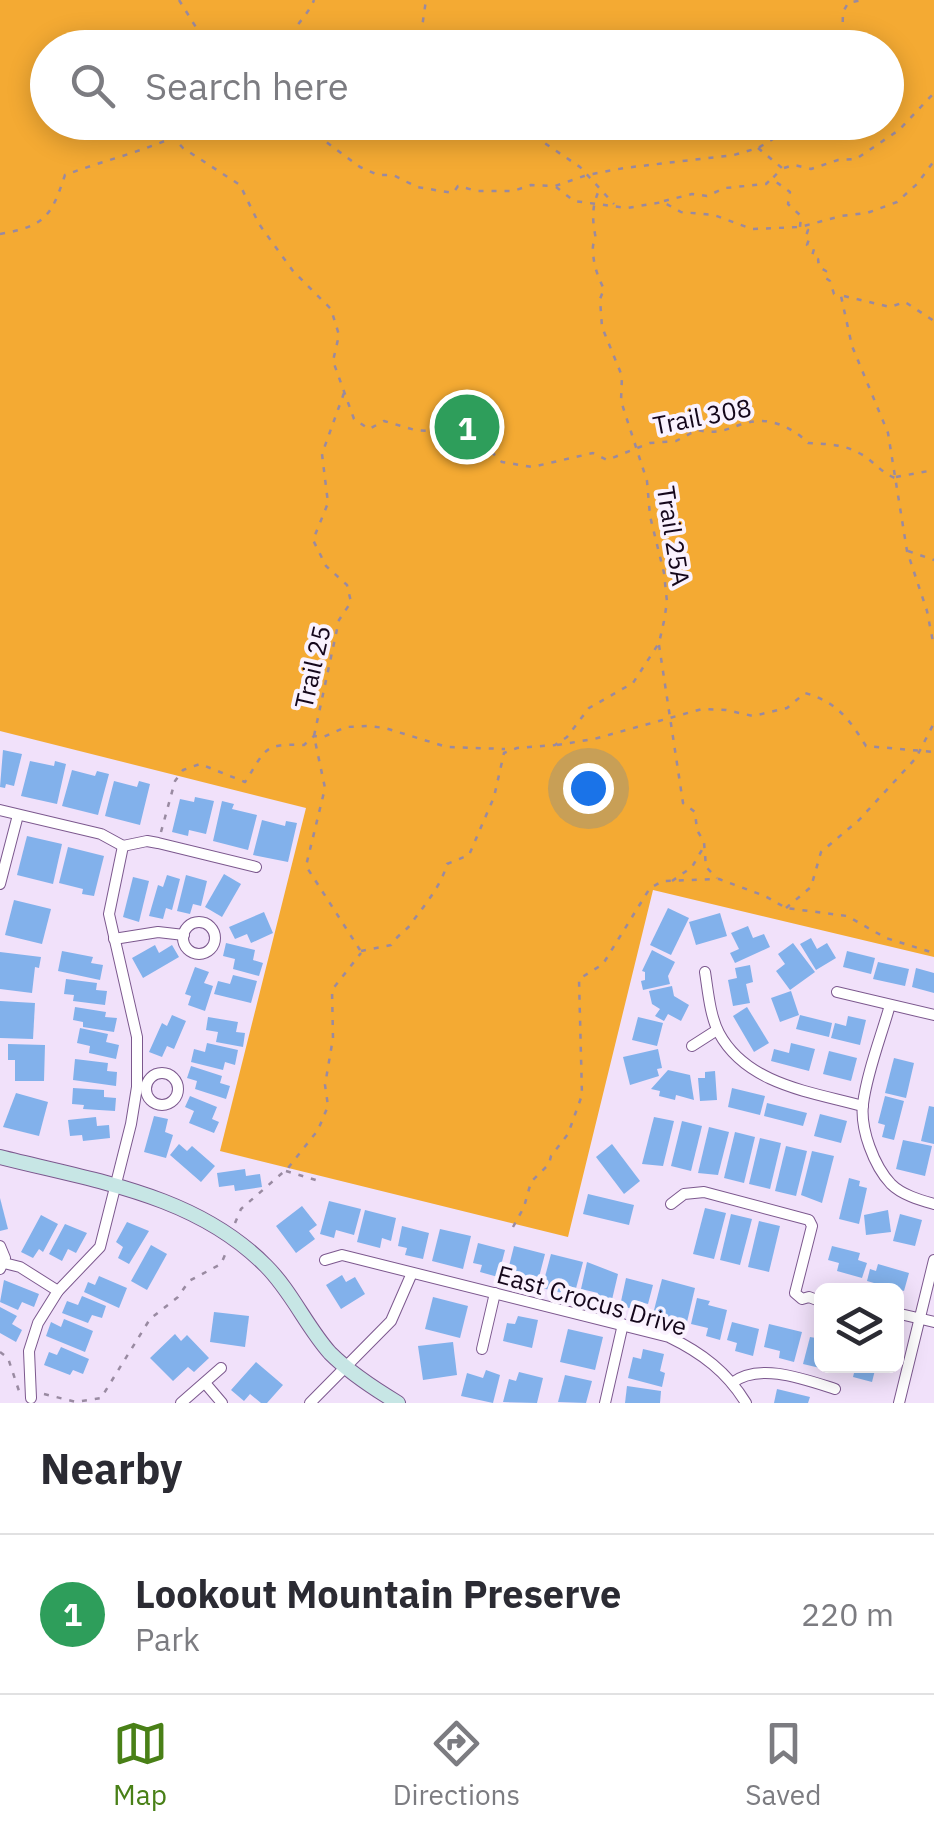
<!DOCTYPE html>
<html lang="en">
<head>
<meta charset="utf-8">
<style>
  :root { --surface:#fff; --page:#f2f2f3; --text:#2b2b33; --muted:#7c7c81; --line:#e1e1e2; --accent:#498017 }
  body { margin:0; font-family:"IBM Plex Sans",sans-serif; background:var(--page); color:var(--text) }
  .controls { position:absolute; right:30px; bottom:30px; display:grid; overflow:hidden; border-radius:15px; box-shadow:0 5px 25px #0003 }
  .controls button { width:90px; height:90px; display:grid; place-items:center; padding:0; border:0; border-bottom:2px solid var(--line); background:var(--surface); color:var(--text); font:50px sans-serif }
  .you { position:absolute; left:588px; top:788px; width:35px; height:35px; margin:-25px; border:8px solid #fff; border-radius:50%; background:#1a73e8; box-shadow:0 0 0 15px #1a73e833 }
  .badge { display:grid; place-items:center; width:65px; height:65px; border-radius:50%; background:var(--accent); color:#fff; font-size:32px; font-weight:700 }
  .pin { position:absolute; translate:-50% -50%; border:5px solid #fff; box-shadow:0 2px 10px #0006 }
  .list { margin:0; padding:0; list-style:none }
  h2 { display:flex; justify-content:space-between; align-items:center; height:130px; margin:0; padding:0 40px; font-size:42px }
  h2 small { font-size:32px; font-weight:400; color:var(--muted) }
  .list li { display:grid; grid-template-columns:65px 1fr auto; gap:30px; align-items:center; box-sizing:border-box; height:160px; padding:0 40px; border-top:2px solid var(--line) }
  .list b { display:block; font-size:38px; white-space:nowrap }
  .list p { margin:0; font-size:32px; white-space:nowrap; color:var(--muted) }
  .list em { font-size:32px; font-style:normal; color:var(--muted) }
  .icon { flex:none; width:55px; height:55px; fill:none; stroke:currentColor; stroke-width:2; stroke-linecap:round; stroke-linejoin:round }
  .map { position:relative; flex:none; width:934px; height:1403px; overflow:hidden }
  .search { position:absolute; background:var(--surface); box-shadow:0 5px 25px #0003; left:30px; right:30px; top:30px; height:110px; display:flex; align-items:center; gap:25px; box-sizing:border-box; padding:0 35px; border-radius:55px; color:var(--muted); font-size:38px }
  .sheet { height:290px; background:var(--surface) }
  nav { display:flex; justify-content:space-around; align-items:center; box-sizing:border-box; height:140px; border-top:2px solid var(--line); background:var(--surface); font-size:28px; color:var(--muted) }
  nav a { display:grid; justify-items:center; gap:5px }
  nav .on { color:var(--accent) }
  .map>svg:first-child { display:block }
</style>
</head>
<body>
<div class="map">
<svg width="934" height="1403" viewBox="0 0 934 1403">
  <rect width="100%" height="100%" fill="#f1e1fa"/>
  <path fill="#f4aa33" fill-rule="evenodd" d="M0 0H934V957L653 890 568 1237 220 1151 306 808 0 731ZM48 48H886V122H48Z"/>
  <g fill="#82b1eb">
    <polygon points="3,750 22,754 14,786 6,784 5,788 0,787"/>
    <polygon points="30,761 54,766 55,761 66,764 57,804 21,796"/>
    <polygon points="72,770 95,776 97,771 109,774 98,815 62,806"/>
    <polygon points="114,781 137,787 139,781 150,784 140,825 105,816"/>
    <polygon points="195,797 214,801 206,834 189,830 188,836 172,832 180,799 194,802"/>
    <polygon points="222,801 234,804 232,809 257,815 248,850 213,841"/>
    <polygon points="262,820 285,826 286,821 297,823 288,862 253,855"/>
    <polygon points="27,836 62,844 53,884 17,875"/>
    <polygon points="68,847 104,856 94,896 82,894 83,889 59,883"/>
    <polygon points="224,874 241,884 222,917 205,907"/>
    <polygon points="167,875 180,879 172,910 166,908 163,919 149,916 158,885 163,887"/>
    <polygon points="186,875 207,881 201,906 193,904 190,914 177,911"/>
    <polygon points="133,877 149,881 139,922 123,917"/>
    <polygon points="14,900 51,909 42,944 5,935"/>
    <polygon points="668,908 689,918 671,955 650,945"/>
    <polygon points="264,912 273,933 251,943 247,934 235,939 229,927"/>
    <polygon points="720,913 727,936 696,945 689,922"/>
    <polygon points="748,926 753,938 764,934 770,947 735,963 730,953 739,949 731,933"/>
    <polygon points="811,938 817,949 827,943 836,958 816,970 800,944"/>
    <polygon points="226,943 255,950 253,960 263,963 259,976 233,969 235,959 223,956"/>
    <polygon points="793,943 815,972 790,990 776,971 785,964 778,954"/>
    <polygon points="155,945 159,953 172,945 179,957 143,978 132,958"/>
    <polygon points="652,950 675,962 668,976 670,984 643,990 641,981 645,980 645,972 642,971"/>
    <polygon points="62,951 93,957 91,963 103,965 100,980 58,971"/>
    <polygon points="847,951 875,958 871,974 843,967"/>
    <polygon points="0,952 41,957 39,968 35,967 32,993 0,989"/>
    <polygon points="878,962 909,969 905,986 873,979"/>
    <polygon points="750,965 753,982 746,984 750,1003 733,1006 728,980 737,978 735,968"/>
    <polygon points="195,967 209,972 204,983 213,986 205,1011 188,1005 191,996 185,994"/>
    <polygon points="916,968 934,973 934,993 912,987"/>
    <polygon points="233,975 257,981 251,1003 214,994 218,981 230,984"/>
    <polygon points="66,979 97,983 96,990 107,991 105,1005 73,1001 74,995 64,994"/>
    <polygon points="672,986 674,996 689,1005 681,1021 668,1014 664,1021 655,1016 660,1009 652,1004 649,991"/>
    <polygon points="791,991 799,1015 780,1022 771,998"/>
    <polygon points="0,1001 35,1003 33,1039 0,1038"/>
    <polygon points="75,1007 106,1012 105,1017 117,1018 114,1032 83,1027 83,1022 73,1020"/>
    <polygon points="747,1007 769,1043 754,1052 733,1016"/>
    <polygon points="172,1015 186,1021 174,1049 167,1046 162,1057 149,1052 162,1023 167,1026"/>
    <polygon points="800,1015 832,1023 829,1037 796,1029"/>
    <polygon points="848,1016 866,1020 860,1045 831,1038 835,1023 846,1026"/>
    <polygon points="208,1017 238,1022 236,1032 245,1033 243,1047 216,1042 218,1032 206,1030"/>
    <polygon points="638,1017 663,1023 657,1046 632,1040"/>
    <polygon points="80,1028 108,1034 106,1042 119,1045 116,1059 89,1053 90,1046 77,1043"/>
    <polygon points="207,1043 238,1050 235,1065 225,1062 223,1070 191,1062 194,1049 205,1052"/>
    <polygon points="791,1043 815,1049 809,1071 771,1061 774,1049 789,1053"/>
    <polygon points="8,1044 45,1045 44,1081 15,1081 15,1060 8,1060"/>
    <polygon points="658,1049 662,1068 657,1069 659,1076 630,1085 623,1057"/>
    <polygon points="829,1051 857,1058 851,1081 823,1074"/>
    <polygon points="894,1058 914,1063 906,1098 885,1093"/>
    <polygon points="75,1059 108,1063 107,1071 117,1072 116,1086 73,1080"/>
    <polygon points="191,1066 222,1076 220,1083 230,1086 226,1099 195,1089 197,1081 187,1078"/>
    <polygon points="668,1070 690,1075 694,1100 676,1095 675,1100 659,1096 660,1091 651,1089"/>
    <polygon points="715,1071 717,1100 700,1101 698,1078 705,1078 705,1072"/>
    <polygon points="73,1088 104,1090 104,1097 116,1098 115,1111 83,1109 84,1105 72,1104"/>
    <polygon points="732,1088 765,1096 760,1115 728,1107"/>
    <polygon points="16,1093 48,1102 39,1136 3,1127"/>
    <polygon points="190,1096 217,1107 212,1119 219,1122 214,1133 189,1123 194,1111 185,1107"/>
    <polygon points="885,1096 904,1101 894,1140 882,1137 885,1125 878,1123"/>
    <polygon points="767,1103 807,1113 803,1126 764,1116"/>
    <polygon points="929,1106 934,1107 934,1144 921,1141"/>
    <polygon points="820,1114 847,1121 841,1143 814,1136"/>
    <polygon points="154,1116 168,1119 165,1132 173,1135 166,1158 144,1152"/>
    <polygon points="96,1117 97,1126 109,1125 110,1138 83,1141 82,1135 70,1136 68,1120"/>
    <polygon points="654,1117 674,1121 663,1166 642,1164"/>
    <polygon points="682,1121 702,1126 691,1171 671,1166"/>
    <polygon points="709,1127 729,1132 718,1175 698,1173"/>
    <polygon points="735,1132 755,1137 744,1183 724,1178"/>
    <polygon points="760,1138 781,1143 770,1189 749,1184"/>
    <polygon points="903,1140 932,1146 925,1176 896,1169"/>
    <polygon points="179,1144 187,1151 192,1146 215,1166 201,1182 170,1155"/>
    <polygon points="612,1144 640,1181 624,1194 596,1157"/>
    <polygon points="786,1146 807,1151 796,1196 775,1191"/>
    <polygon points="812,1151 834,1156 822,1203 801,1195"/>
    <polygon points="245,1169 246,1176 260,1174 262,1187 235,1191 234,1185 219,1187 217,1173"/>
    <polygon points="849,1178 860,1181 859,1186 867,1188 859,1224 839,1219"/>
    <polygon points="588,1194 634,1205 629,1225 583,1214"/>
    <polygon points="0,1198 8,1229 0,1231"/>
    <polygon points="329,1201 361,1209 354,1235 336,1230 334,1238 320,1234"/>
    <polygon points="302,1206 317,1225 309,1231 315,1239 296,1253 276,1226"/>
    <polygon points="705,1208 726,1213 714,1259 693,1254"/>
    <polygon points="365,1210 396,1218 391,1241 382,1238 380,1248 357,1242"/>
    <polygon points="888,1210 891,1232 866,1235 864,1215"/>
    <polygon points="731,1214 752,1219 740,1265 720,1260"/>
    <polygon points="900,1214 922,1220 915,1246 893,1241"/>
    <polygon points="41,1215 58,1224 43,1252 39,1249 33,1258 21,1252"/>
    <polygon points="759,1221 780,1226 769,1272 748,1267"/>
    <polygon points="127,1222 149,1231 129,1264 118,1258 123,1247 116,1242"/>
    <polygon points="65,1224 87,1233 76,1253 68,1249 62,1261 49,1254"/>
    <polygon points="402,1226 429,1233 423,1259 405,1255 407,1248 398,1246"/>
    <polygon points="440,1229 471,1236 463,1269 432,1261"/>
    <polygon points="478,1243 505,1250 498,1277 480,1272 482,1265 473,1263"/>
    <polygon points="151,1245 167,1254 147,1290 131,1281"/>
    <polygon points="514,1246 545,1254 539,1277 530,1275 528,1283 506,1278"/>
    <polygon points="832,1246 860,1253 858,1260 867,1263 862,1278 837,1271 839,1263 828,1260"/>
    <polygon points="551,1254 583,1262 574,1296 542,1288"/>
    <polygon points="587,1262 618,1274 611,1304 596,1300 598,1293 581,1289"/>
    <polygon points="878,1264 909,1273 904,1291 890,1287 889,1290 873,1289 874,1283 867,1281 870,1269 876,1271"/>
    <polygon points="342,1275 346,1282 355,1277 365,1294 341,1309 326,1285"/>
    <polygon points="99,1276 127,1288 119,1308 84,1292 88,1282 95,1285"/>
    <polygon points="626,1278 653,1285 648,1304 640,1302 638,1310 620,1306"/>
    <polygon points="662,1279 695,1288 687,1322 653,1314"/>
    <polygon points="4,1280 39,1294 34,1307 22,1302 18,1310 0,1302"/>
    <polygon points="82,1296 106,1306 102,1318 92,1315 88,1323 62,1313 67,1301 78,1305"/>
    <polygon points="433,1297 468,1306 460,1338 425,1329"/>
    <polygon points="697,1298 710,1301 708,1305 727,1310 720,1340 706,1336 708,1328 691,1324"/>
    <polygon points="0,1307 17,1316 12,1324 22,1330 16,1342 0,1333"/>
    <polygon points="214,1312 249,1316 245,1347 210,1342"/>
    <polygon points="518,1316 538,1320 532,1348 503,1341 507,1323 515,1324"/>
    <polygon points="64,1319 93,1331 85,1352 46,1336 51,1322 61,1327"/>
    <polygon points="732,1322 759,1329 753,1356 735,1351 737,1343 727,1340"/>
    <polygon points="769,1324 802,1332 794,1362 779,1358 780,1351 764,1347"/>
    <polygon points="568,1329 603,1337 595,1370 560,1362"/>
    <polygon points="175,1334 181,1341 187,1335 209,1358 194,1372 188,1367 173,1381 150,1358"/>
    <polygon points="810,1337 822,1339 820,1368 803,1364"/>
    <polygon points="453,1342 457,1375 423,1380 418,1346"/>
    <polygon points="61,1347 89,1359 83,1374 73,1370 70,1375 44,1365 49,1352 57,1355"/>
    <polygon points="643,1349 664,1354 660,1371 665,1373 662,1387 628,1378 633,1357 641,1359"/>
    <polygon points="256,1362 283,1385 267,1403 261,1403 250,1394 244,1401 231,1390"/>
    <polygon points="845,1366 876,1366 872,1382 853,1377 855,1369"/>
    <polygon points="486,1370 500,1375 493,1403 461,1396 467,1373 483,1378"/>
    <polygon points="519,1372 543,1378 537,1403 503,1402 509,1379 516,1381"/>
    <polygon points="565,1375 592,1381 586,1403 558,1402"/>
    <polygon points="627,1386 661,1391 660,1403 625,1403"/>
    <polygon points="777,1389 810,1397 808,1403 774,1403"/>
  </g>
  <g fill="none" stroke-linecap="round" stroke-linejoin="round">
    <defs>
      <g id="street">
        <polyline points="0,810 101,834 123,846"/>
        <polyline points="123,846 147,841 158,843 256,867"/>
        <polyline points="0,884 18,815"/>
        <circle cx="199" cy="938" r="16"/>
        <polyline points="114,939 158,932 184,935"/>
        <path d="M705 972C708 991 710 1016 719 1033 747 1085 812 1092 863 1106"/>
        <polyline points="837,992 934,1015"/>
        <path d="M890 1005C881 1037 867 1072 863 1104 860 1129 874 1166 891 1184 902 1195 920 1200 934 1204"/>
        <polyline points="692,1046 717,1030"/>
        <circle cx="162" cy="1089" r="16"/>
        <polyline points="671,1204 684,1194 704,1192 809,1220 812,1226 795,1293 802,1299 809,1297 822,1302"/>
        <polyline points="0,1246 5,1258 0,1269"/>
        <path d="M325 1260 342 1255 669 1337C702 1353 727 1372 746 1403"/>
        <polyline points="4,1263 20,1267 58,1291"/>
        <polyline points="896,1313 934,1322"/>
        <polyline points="482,1349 495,1293"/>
        <polyline points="205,1383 222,1403"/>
        <path d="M732 1383C759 1362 804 1379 835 1389"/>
        <polyline points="31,1398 29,1351 38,1323 58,1291 100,1247 131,1124 137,1087 137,1037 109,914 123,846"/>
        <polyline points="181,1403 221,1368"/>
        <polyline points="310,1403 391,1321 412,1273"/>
        <polyline points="605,1403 623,1324"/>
        <polyline points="899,1403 934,1260"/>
      </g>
      <path id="secondary" d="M0 1157C94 1181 195 1194 266 1266 292 1292 306 1326 330 1353 350 1373 373 1388 398 1403"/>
    </defs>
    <use href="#street" stroke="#7c588e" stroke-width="12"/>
    <use href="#secondary" stroke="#7c588e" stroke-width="16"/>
    <g stroke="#998aa1" stroke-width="2.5" stroke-dasharray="5 8" stroke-linecap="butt">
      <polyline points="179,0 209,48"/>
      <path d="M289 48C290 27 307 18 314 0"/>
      <polyline points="419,48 426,0"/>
      <polyline points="842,48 843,12 848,3 862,0"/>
      <path d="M173 122 172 136 183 148 240 185 259 224 293 271 331 309 339 335 333 361 354 419 369 429 384 421 415 430 473 434 502 462 532 467 593 453 607 460 650 443 676 441 697 430C726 437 734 422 759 421 776 420 797 431 808 443 826 444 843 444 859 453 873 460 880 472 895 478"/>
      <polyline points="311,122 325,141 360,167 378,175 393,175 417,187 453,193 458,186 477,191 513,191 531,185 555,186 587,175 624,168 734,155 758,148 801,122"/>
      <polyline points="532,122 540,140 580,167 614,204"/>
      <polyline points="758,148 782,168 772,179 790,192 788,204 801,216 800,227 808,230 806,236 809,239 807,245 814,249 812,256 818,259 819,267 826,271 824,277 830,281 834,294 841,296 852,346 888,433 907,551 927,611 934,647"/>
      <polyline points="784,168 794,165 811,169 838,160 856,159 899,130 934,93"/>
      <polyline points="556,187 574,201 627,208 663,202 681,212 714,215 752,229 800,227 841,216 867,213 897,202 917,184 934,161"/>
      <polyline points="664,201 692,194 707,196 725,188 766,184 771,179"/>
      <path d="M0 234C45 226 51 217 65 175 110 158 161 148 202 122"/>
      <polyline points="844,296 890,307 905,302 934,321"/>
      <polyline points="344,393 322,454 328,503 313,540 326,566 347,585 351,602 339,620 314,736 325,788 306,866 360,950"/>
      <polyline points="896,477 934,470"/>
      <polyline points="908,551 934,560"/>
      <polyline points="659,645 683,803 695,812 697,830 704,842 706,867 717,878"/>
      <path d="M557 745 594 739 702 709 726 710 753 716 787 708 805 693C837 702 849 719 866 746L934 752"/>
      <path d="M161 832 175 781 183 770 200 764 245 782C266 750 262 743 304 745L314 736 323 737 346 727 368 726 385 728 447 747 505 749"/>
      <polyline points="672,881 692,867 703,848"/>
      <polyline points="786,908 811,887 821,852 859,820 916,758 934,723"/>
      <path d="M361 951 391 945C399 933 408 930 413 921 426 903 441 886 447 864L469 855 494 797 504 753 517 748 555 745 567 737 589 708 633 683 659 643 664 621 667 602 664 573 650 516 647 481 621 401 622 376 602 327 600 299 604 289C598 278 593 263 593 250 592 241 597 243 595 234 592 217 592 205 600 188"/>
      <polyline points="286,1171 319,1181"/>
      <polyline points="235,1223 241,1209 288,1168 318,1130 328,1106 325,1085 333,1038 332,990 361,953"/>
      <polyline points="513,1227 524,1207 531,1182 549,1164 551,1156 568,1134 582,1095 579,979 603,964 650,888 663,881 719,879 765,896 786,908 847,916 886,938 934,953"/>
      <polyline points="0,1352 8,1358 21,1397"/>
      <polyline points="44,1394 76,1402 101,1398 150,1319 178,1297 189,1281 221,1264 228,1248"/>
    </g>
    <use href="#street" stroke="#fff" stroke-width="10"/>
    <use href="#secondary" stroke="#c7e6e5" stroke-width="14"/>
  </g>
  <g text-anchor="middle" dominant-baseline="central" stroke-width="8" stroke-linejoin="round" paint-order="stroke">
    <g font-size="25" fill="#15071b" stroke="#faf2fe">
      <text transform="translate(702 416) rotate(-11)">Trail 308</text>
      <text transform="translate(674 536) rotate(81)">Trail 25A</text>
      <text transform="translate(312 667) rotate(-77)">Trail 25</text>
      <text transform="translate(592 1300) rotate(16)">East Crocus Drive</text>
    </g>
  </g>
</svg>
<div class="controls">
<button><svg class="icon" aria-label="layers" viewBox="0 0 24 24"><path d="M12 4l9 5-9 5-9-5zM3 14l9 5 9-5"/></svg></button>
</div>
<div class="you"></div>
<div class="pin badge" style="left:467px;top:427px;background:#2e9e5b">1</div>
<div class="search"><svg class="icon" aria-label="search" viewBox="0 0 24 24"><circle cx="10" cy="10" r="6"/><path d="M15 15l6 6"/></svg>Search here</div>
</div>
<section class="sheet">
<h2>Nearby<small></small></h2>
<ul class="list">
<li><span class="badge" style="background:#2e9e5b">1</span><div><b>Lookout Mountain Preserve</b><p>Park</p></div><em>220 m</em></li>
</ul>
</section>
<nav>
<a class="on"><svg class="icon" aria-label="map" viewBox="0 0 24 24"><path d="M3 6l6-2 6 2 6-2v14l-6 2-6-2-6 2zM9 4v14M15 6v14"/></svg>Map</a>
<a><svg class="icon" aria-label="directions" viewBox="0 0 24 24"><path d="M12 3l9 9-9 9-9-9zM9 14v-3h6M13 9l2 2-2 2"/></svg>Directions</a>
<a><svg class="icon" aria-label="saved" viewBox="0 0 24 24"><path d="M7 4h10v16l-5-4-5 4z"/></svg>Saved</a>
</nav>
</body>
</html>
